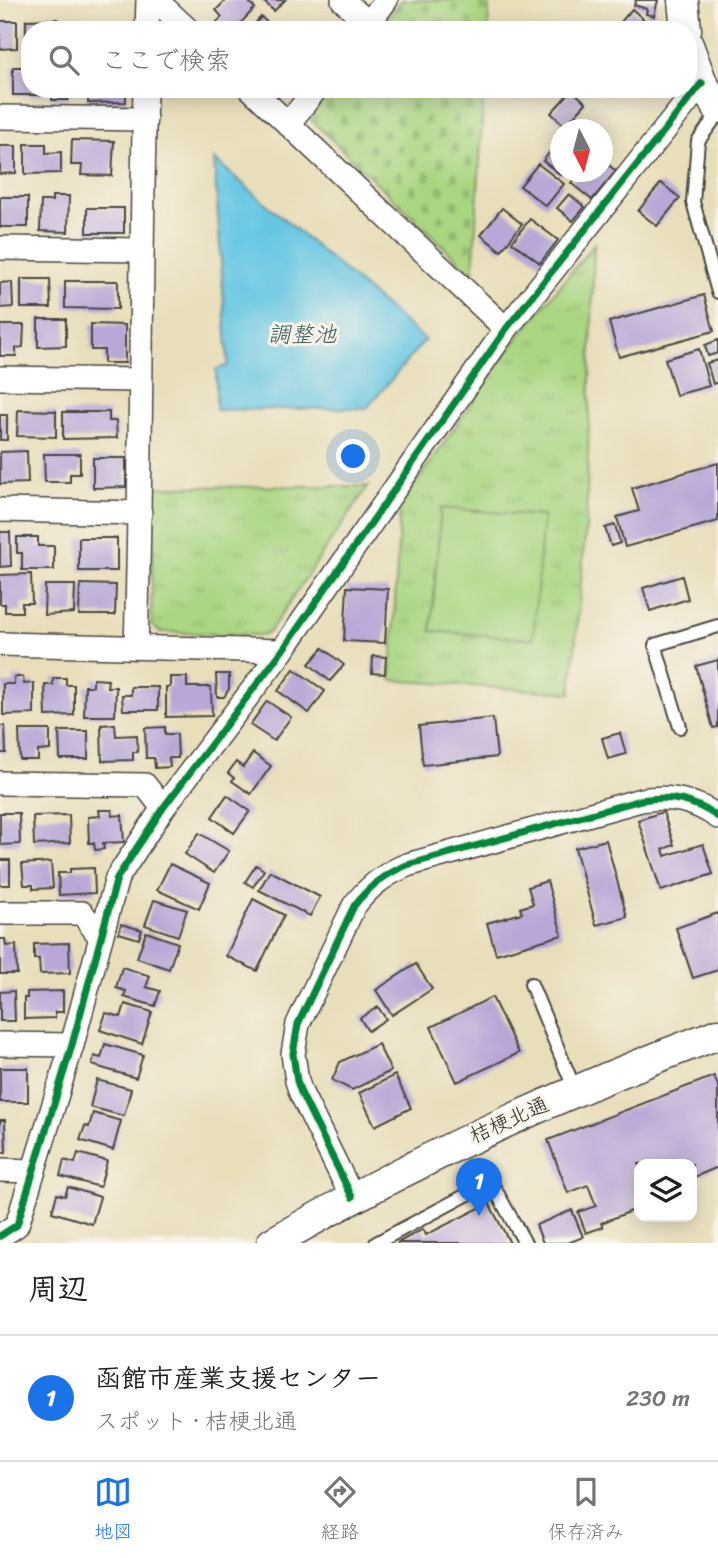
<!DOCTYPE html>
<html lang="ja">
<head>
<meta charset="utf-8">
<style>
  :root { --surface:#fff; --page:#f2f2f2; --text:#202124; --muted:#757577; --line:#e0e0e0; --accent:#1a73e8 }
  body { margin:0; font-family:Sriracha,"Klee One",sans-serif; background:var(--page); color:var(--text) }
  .controls { position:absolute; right:21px; bottom:21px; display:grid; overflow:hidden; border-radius:14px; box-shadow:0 4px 18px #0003 }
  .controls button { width:63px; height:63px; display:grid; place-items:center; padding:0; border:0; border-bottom:2px solid var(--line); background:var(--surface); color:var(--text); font:35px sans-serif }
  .compass { position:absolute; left:550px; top:119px; width:63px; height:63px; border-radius:50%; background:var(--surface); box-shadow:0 4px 18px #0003; rotate:174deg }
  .you { position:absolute; left:354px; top:457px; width:24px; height:24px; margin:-18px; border:5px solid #fff; border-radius:50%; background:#1a73e8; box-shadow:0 0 0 10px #1a73e833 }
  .badge { display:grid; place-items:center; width:46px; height:46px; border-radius:50%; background:var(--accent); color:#fff; font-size:23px; font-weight:700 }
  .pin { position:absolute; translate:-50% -58px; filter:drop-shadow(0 2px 4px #0008) }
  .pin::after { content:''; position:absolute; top:37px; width:24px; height:21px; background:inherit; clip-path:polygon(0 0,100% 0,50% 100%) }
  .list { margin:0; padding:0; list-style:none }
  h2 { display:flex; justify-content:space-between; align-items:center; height:91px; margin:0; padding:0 28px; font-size:30px }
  h2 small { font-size:23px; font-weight:400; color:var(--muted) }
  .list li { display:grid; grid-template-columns:46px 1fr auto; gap:21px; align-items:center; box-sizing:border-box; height:126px; padding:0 28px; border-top:2px solid var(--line) }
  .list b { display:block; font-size:26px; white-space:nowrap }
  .list p { margin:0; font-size:23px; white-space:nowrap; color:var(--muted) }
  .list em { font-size:23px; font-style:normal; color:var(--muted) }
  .icon { flex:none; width:38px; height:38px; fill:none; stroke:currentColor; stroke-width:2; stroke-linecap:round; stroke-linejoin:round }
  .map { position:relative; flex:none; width:718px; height:1243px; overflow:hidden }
  .search { position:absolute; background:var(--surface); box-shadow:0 4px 18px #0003; left:21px; right:21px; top:21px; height:77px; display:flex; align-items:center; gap:18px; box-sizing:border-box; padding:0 24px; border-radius:28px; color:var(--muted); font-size:26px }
  .sheet { height:217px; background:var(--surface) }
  nav { display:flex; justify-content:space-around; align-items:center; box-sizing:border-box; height:98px; border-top:2px solid var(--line); background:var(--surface); font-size:19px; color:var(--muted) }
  nav a { display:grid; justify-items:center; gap:4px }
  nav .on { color:var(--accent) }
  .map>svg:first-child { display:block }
</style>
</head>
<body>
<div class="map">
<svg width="718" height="1243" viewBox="0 0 718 1243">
  <defs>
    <pattern id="cemetery-stones" width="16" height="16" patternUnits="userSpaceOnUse" patternTransform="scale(1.75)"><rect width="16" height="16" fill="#aad682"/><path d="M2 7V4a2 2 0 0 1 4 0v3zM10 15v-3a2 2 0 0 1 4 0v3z" fill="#92b870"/></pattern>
    <pattern id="park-tufts" width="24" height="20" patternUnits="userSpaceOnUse" patternTransform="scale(1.75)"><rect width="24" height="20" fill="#aad682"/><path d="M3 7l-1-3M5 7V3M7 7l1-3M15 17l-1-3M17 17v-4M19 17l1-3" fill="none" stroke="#92b870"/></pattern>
  </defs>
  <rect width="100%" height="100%" fill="#f7f3e8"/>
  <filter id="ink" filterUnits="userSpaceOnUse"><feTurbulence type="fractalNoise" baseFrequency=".0143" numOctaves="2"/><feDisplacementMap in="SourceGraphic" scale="14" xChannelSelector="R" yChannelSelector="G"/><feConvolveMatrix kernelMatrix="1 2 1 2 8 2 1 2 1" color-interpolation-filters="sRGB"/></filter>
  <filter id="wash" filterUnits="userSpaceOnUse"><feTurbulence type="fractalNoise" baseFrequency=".00686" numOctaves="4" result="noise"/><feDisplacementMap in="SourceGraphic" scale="28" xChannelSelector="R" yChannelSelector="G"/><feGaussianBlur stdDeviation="1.57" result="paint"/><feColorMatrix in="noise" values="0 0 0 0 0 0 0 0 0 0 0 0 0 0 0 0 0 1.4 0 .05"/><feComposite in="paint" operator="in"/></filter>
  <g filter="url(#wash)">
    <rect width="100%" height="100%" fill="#e8deba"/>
    <g fill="url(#cemetery-stones)" stroke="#6a8056" stroke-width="2">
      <polygon points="402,0 489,0 488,30 379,30"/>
      <polygon points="331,89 484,89 473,275 309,118"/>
    </g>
    <g fill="url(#park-tufts)" stroke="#6a8056" stroke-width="2">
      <polygon points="594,244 586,526 571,693 391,680 400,506 516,340"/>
      <polygon points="368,486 270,631 262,635 160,632 151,625 154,487"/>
    </g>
    <polygon fill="#aad682" stroke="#6a8056" stroke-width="2" points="441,508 543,516 533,639 431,631"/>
    <polygon fill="#65c6e3" stroke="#487887" stroke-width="2" points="214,159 425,340 367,408 216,410 216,370 228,365"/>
    <g id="blocks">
      <g fill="#b9a8d7">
        <polygon points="226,0 247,0 255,8 234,30 215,30 212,27 222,17 216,10"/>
        <polygon points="262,0 285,0 274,11"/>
        <polygon points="636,0 658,0 654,16 646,14 647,9 634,5"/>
        <polygon points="632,9 651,26 648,30 614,30"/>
        <polygon points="261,17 276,30 249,30"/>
        <polygon points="58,19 58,30 30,30 30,48 26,49 26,20"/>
        <polygon points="0,21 17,21 17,48 0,49"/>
        <polygon points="13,67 30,67 30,89 42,89 42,95 13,95"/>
        <polygon points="52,89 83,89 83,94 68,94 68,100 52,100"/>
        <polygon points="88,89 126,89 126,102 88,103"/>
        <polygon points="572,90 586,103 565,126 551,113"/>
        <polygon points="581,117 595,130 578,130 573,125"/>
        <polygon points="560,139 560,172 564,172 561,175 543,161"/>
        <polygon points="72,140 114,141 112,176 81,175 82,165 71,165"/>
        <polygon points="25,144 46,144 46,153 61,152 61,173 25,174"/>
        <polygon points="0,146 16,146 16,173 0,174"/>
        <polygon points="602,160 616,171 592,200 571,183 581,172 602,172"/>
        <polygon points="538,164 564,184 546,206 520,186"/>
        <polygon points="661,183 680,198 657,226 638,211"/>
        <polygon points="569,194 585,207 573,221 557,208"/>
        <polygon points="52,196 69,196 68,232 40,231 41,201 52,201"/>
        <rect x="0" y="197" width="28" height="30"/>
        <rect x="87" y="208" width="37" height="25"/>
        <polygon points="502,208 522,224 501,251 481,235"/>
        <polygon points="530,219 558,240 540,263 512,242"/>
        <polygon points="21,279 50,279 51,308 21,308"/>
        <polygon points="65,281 118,281 118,309 65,308"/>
        <polygon points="12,282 13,307 0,308 0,283"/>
        <polygon points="704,295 714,331 619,357 609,322"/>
        <polygon points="38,319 66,319 66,346 38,347"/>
        <polygon points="91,324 125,325 125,363 104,363 104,350 91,350"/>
        <polygon points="0,325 24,325 23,347 16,348 16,356 0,356"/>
        <polygon points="718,340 718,353 708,356 705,345"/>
        <polygon points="699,349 709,386 676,395 665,359"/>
        <polygon points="718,360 718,382 713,384 707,363"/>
        <polygon points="18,410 56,411 56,437 17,436"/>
        <polygon points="63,412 109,412 109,421 116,421 117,438 63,439"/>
        <rect x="0" y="415" width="7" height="25"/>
        <polygon points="27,451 28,483 0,484 0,452"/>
        <polygon points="44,454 80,454 80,474 70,474 70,482 45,482"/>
        <polygon points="93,458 126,458 126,487 93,488"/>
        <polygon points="718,463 718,521 625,547 617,517 639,511 632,488"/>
        <polygon points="615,525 620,543 611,546 605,528"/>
        <polygon points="0,532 10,532 11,566 0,567"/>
        <polygon points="17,537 38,537 38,546 54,546 54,570 22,570 22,553 17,553"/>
        <rect x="79" y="538" width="38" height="33"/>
        <polygon points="31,574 32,603 22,603 22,612 5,612 5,604 0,604 0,575"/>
        <polygon points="682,576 688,599 650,611 643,588"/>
        <polygon points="80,584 116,585 115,615 79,615"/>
        <polygon points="45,585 75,585 74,613 44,615"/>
        <polygon points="347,587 388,589 385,643 344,641"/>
        <polygon points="323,648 344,665 330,681 309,664"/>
        <polygon points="373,656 386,657 385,674 372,673"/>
        <polygon points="718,660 718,727 713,728 696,666"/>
        <polygon points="294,669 325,691 309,713 278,691"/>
        <polygon points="216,674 229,674 229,689 224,697 217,697"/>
        <polygon points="14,677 23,677 24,684 34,683 34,714 3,715 3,684 14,684"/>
        <polygon points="170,677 187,677 187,687 211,687 212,716 166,717 166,687 170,687"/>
        <polygon points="53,678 66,678 66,685 74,685 74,715 46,716 45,685 53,685"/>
        <polygon points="93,679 108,680 107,687 116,687 115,716 84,716 85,686 93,686"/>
        <polygon points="131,687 158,687 158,710 123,710 122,695 131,695"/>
        <polygon points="267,701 291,717 274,741 250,725"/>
        <polygon points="493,718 497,757 423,765 419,726"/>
        <polygon points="115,724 116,736 137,735 138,752 133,752 133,760 102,761 101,725"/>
        <polygon points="0,726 5,726 6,753 0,753"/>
        <polygon points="165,727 165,734 177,734 178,758 169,758 170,767 155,768 154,758 146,758 145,728"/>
        <polygon points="19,730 50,730 50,750 38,751 38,760 20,760"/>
        <polygon points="59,731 88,731 88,759 60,759"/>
        <polygon points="620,733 626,754 608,759 602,738"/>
        <polygon points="253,753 271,766 251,794 232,781 234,778 228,773 236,762 243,767"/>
        <polygon points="227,795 250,811 234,833 212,817"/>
        <polygon points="99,810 112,810 112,816 122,815 124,842 103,843 104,849 95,850 94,843 89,843 88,817 100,816"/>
        <polygon points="663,812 674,845 663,849 665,856 703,844 713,874 661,891 638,820"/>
        <polygon points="0,813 19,813 20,844 0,845"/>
        <polygon points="69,815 70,843 34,845 33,816"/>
        <polygon points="199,833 229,851 214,873 185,854"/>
        <polygon points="606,840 627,917 596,925 575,848"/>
        <rect x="0" y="860" width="10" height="25"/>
        <polygon points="51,862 53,888 33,889 33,885 24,885 22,864"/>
        <polygon points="170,864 210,883 199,909 157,890"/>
        <polygon points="256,865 264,870 253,887 245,882"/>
        <polygon points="94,868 95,893 59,895 58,873 70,873 70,869"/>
        <polygon points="270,871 320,897 310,916 259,890"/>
        <polygon points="547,881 562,935 496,954 487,923 522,913 520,908 533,904 528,887"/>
        <polygon points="253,899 284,915 257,971 226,956"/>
        <polygon points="154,900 187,910 178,936 145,925"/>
        <polygon points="718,913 718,970 693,978 676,928"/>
        <polygon points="121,924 142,930 139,939 119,933"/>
        <polygon points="146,932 178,943 169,969 137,958"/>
        <polygon points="0,939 5,939 6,946 16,945 17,974 0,974"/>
        <polygon points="69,943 70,973 40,974 39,959 34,959 34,944"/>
        <polygon points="416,964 432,989 392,1015 376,990"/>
        <polygon points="122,967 150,976 146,987 160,991 155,1006 124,997 126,991 116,988"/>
        <polygon points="14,991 15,1021 0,1021 0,992"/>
        <polygon points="63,991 63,1012 55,1012 55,1018 24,1019 24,998 27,998 27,992"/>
        <polygon points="492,997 519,1053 457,1082 431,1027"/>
        <polygon points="125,1004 152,1012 142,1044 100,1030 106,1013 121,1017"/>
        <polygon points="378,1007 386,1019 368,1031 360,1018"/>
        <polygon points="105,1044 143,1055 136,1078 92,1065 94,1056 101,1058"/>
        <polygon points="378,1044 391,1071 352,1090 332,1080 340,1062"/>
        <rect x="0" y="1068" width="28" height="34"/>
        <polygon points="395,1075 411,1108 375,1126 359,1093"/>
        <polygon points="714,1076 718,1086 718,1167 692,1178 692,1164 639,1164 639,1208 601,1223 603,1227 586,1233 578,1212 596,1206 588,1185 568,1193 548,1140"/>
        <polygon points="97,1080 131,1089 124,1116 90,1107"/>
        <polygon points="93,1113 121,1121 113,1150 80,1140 85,1126 89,1127"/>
        <polygon points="0,1120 5,1120 6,1152 0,1152"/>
        <polygon points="78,1153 107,1161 100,1187 60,1176 64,1160 75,1163"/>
        <polygon points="68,1187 100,1197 92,1224 52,1212 57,1194 65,1196"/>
        <polygon points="489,1203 510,1243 397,1243 423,1229 426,1235"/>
        <polygon points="572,1210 583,1237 568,1243 543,1243 536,1225"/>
      </g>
    </g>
  </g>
  <g filter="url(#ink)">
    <use href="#blocks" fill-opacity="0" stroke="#474640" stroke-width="2"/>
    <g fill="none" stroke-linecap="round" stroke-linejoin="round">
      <defs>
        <g id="service">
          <polyline points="718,292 693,202 698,141 718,114"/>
          <polyline points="680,727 655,645 718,626"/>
          <polyline points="531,984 575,1090"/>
          <polyline points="376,1243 491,1182 525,1243"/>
        </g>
        <g id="minor">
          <polyline points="156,0 188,30"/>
          <polyline points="343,0 369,24"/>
          <polyline points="147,30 148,0"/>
          <polyline points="364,30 386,0"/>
          <polyline points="251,89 506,329"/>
          <polyline points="0,117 145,119"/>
          <polyline points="288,124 316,89"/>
          <polyline points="0,248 142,250"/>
          <polyline points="0,378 139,380"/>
          <polyline points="0,510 140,513"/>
          <polyline points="0,644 282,651"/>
          <path d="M136 646C142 461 140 275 145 89"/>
          <polyline points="0,783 145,785 163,808"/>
          <polyline points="0,913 82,913 101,938"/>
          <polyline points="0,1044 72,1045"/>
          <polyline points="0,1170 34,1171"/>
          <path d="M352 1197 301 1093 297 1081 293 1054 298 1024 354 906C369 886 385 874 407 865L641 800C670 795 694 800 718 817"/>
          <polyline points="0,1236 17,1225 72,1045 117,878 163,808 282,651 506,329 702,83"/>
        </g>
        <g id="tertiary">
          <polyline points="683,0 686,30"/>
          <polyline points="688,45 702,83 718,108"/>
          <path d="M272 1243C415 1160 563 1092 718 1034"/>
        </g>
      </defs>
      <use href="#service" stroke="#474640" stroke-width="16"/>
      <use href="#minor" stroke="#474640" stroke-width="26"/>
      <use href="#tertiary" stroke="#474640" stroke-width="33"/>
      <use href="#service" stroke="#fff" stroke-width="12"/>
      <use href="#minor" stroke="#fff" stroke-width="23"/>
      <use href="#tertiary" stroke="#fff" stroke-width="30"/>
      <defs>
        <g id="cycleway">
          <path d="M352 1197 301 1093 297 1081 293 1054 298 1024 354 906C369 886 385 874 407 865L641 800C670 795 694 800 718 817"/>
          <polyline points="0,1236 17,1225 72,1045 117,878 163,808 282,651 506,329 702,83"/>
        </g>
      </defs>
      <use href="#cycleway" stroke="#f7f3e8" stroke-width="11"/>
      <use href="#cycleway" stroke="#00873e" stroke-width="7"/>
    </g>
  </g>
  <g text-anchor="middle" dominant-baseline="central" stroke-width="6" stroke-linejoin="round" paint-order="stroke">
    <g font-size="21" fill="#2b2b2b" stroke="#f7f3e8">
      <text transform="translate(509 1120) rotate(-24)">桔梗北通</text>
    </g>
    <g font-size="23" font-style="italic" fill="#3c5a62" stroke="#f7f3e8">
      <text x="302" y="334">調整池</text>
    </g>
  </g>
</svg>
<div class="controls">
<button><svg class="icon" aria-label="layers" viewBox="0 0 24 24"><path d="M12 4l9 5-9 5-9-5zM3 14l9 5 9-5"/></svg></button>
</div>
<svg class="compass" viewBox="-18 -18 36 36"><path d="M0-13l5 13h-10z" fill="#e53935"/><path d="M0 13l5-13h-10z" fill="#757577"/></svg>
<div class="you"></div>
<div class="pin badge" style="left:479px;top:1216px">1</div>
<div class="search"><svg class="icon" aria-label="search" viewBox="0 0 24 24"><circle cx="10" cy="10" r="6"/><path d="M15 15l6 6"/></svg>ここで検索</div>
</div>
<section class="sheet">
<h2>周辺<small></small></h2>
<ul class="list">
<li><span class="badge">1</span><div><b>函館市産業支援センター</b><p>スポット · 桔梗北通</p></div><em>230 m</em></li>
</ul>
</section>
<nav>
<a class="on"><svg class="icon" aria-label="map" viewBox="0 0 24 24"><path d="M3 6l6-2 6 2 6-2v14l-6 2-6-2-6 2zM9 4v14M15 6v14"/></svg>地図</a>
<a><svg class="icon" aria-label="directions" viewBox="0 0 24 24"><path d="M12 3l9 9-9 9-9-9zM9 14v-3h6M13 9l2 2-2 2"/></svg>経路</a>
<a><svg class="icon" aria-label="saved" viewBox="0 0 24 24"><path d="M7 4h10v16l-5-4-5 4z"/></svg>保存済み</a>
</nav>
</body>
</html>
